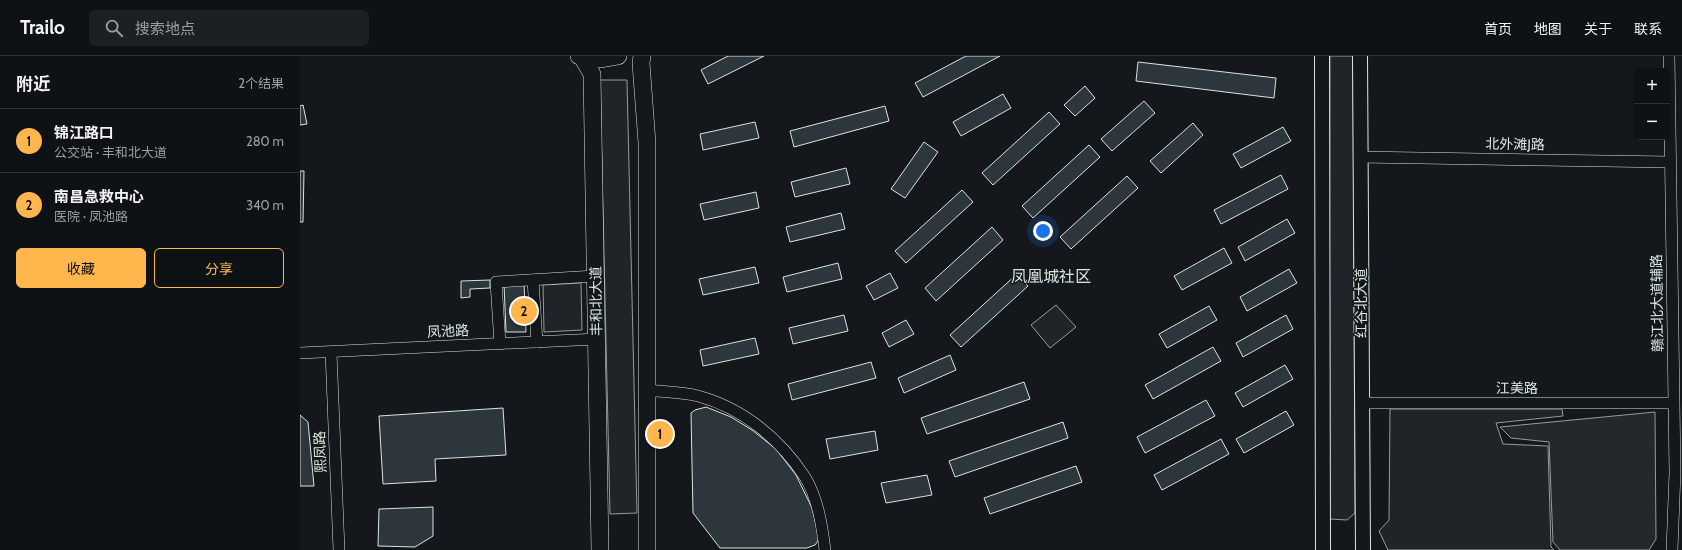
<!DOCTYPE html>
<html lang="zh">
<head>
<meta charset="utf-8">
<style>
  :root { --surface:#0f1215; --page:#1d2022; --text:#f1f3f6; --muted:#9b9ea0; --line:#2f3234; --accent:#ffb74d }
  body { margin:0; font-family:Cabin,"Noto Sans SC",sans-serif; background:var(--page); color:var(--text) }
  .controls { position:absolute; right:12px; top:12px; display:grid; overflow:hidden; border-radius:6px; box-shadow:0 1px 3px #0004 }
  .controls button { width:36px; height:36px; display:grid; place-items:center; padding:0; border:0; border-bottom:1px solid var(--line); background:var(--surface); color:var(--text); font:20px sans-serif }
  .you { position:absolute; left:743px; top:175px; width:14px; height:14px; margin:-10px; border:3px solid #fff; border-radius:50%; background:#1a73e8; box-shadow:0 0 0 6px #1a73e833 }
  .badge { display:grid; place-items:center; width:26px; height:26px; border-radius:50%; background:var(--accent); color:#111; font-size:13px; font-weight:700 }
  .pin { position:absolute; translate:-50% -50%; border:2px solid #fff; box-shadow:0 1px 4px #0006 }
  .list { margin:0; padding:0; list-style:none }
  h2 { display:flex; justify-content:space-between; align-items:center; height:52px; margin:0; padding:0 16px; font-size:17px }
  h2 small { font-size:13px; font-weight:400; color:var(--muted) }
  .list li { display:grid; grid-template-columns:26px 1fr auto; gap:12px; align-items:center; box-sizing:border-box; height:64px; padding:0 16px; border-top:1px solid var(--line) }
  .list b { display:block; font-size:15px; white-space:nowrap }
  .list p { margin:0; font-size:13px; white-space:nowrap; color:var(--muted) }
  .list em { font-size:13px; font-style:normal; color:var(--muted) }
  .actions { display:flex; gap:8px; padding:12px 16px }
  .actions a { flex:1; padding:9px 0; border:1px solid var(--accent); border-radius:6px; text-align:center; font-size:14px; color:var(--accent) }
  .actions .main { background:var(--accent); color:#111 }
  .icon { flex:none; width:22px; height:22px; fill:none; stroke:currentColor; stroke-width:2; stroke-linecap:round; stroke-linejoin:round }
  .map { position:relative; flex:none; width:1382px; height:494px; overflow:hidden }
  header { display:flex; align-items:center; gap:24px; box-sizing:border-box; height:56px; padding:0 20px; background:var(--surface); border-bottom:1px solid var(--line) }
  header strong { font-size:19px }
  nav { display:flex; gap:22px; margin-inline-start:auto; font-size:14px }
  .search { width:280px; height:36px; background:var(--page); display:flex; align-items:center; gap:10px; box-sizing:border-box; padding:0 14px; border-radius:6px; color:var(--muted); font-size:15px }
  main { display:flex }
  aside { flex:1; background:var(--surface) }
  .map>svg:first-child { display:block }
</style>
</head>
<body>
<header>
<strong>Trailo</strong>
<div class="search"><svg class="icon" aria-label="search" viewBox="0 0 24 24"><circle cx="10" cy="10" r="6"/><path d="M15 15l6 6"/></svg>搜索地点</div>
<nav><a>首页</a><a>地图</a><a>关于</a><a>联系</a></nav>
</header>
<main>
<aside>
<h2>附近<small>2个结果</small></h2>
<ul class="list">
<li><span class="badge">1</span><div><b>锦江路口</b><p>公交站 · 丰和北大道</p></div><em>280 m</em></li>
<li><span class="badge">2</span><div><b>南昌急救中心</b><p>医院 · 凤池路</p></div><em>340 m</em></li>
</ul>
<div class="actions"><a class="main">收藏</a><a>分享</a></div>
</aside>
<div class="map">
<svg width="1382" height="494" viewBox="0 0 1382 494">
  <rect width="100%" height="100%" fill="#14181c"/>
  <g fill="#202428" stroke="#939e99">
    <polygon points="1030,0 1053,0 1055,457 1047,464 1030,463 1028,460 1029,448"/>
    <polygon points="300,24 327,24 337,457 310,458"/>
    <polygon points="281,227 282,274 244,276 243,229"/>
    <polygon points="756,249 776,271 750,292 731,269"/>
    <polygon points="1090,353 1262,353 1263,360 1196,367 1203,388 1248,390 1251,491 1254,494 1088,494 1079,475 1089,464"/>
  </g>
  <polygon fill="#24282b" stroke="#939e99" points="1355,356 1356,483 1349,494 1260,494 1253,486 1249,386 1211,382 1200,371"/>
  <g fill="#2c363c" stroke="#d8e6dc">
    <polygon points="428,0 464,0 408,28 401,14"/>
    <polygon points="666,0 700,0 623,41 615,27"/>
    <polygon points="838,6 976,22 974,42 836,25"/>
    <polygon points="785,30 795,42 775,60 764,49"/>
    <polygon points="703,38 711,52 661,80 653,66"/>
    <polygon points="844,45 855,57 812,95 801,83"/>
    <polygon points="3,49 7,68 0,69 0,50"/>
    <polygon points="585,50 589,65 494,91 490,75"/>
    <polygon points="749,56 760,68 693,129 682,117"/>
    <polygon points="455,66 459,82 403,94 400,78"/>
    <polygon points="893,67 903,79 861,117 850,105"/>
    <polygon points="983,71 991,85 941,112 933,98"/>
    <polygon points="624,86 638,96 605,142 591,133"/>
    <polygon points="789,89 800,101 733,162 722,150"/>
    <polygon points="546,112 550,128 495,141 491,126"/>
    <polygon points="0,115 4,115 3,166 0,166"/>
    <polygon points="981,119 988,133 921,168 914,154"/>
    <polygon points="827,120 838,132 771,193 760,181"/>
    <polygon points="662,134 673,146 606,207 595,195"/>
    <polygon points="456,136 459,152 404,164 400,148"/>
    <polygon points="541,157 545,173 490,186 486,171"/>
    <polygon points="987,163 995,177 945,205 938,191"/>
    <polygon points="692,171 703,184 636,245 625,232"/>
    <polygon points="924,192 932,207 882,234 874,220"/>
    <polygon points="538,207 542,223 487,236 483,221"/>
    <polygon points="455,211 459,227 403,239 399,223"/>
    <polygon points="989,213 997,227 947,255 940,241"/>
    <polygon points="590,217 598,232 574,244 566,230"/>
    <polygon points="717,218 728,230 661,291 650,279"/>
    <polygon points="190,224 190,232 170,233 170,241 161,242 161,225"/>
    <polygon points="224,227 226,276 206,276 204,228"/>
    <polygon points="909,250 917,264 867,292 859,278"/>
    <polygon points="544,259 548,275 493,288 489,272"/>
    <polygon points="986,259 993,273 943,301 936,287"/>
    <polygon points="606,264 614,278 589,291 582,277"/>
    <polygon points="455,282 459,298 403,310 400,294"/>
    <polygon points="913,291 921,305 853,343 845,329"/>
    <polygon points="650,299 656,314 604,337 598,322"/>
    <polygon points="571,306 576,322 492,344 488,328"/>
    <polygon points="985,309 993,323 943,351 935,337"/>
    <polygon points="724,326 730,343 627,378 621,362"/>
    <polygon points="906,344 915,360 845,397 837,381"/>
    <polygon points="406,351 431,361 452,374 476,393 496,419 512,452 519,480 518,485 515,489 507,492 420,492 393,457 391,357 395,354"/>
    <polygon points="203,352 206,399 135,403 136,425 83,428 79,360"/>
    <polygon points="986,355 994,369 944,397 936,383"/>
    <polygon points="0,359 8,366 14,430 0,430"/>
    <polygon points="763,366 768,382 655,421 649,405"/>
    <polygon points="575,375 578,394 530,403 526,383"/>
    <polygon points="921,383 929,398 862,434 854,419"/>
    <polygon points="776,410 782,426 690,458 684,442"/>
    <polygon points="627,419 632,439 586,447 581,427"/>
    <polygon points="133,451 133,480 115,491 78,490 79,453"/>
  </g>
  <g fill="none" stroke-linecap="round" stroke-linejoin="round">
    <defs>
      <g id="minor">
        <polyline points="1369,0 1375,416 1372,494"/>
        <polyline points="1060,101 1370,106"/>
        <polyline points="233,224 237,286"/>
        <polyline points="200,288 196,226 295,220"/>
        <polyline points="31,296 39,494"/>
        <polyline points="0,297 297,283"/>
        <path d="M347 334C364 336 382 336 398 340 443 352 480 383 505 421 518 443 522 469 525 494"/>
        <polyline points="1062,347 1373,347"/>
      </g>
      <g id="major">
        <polyline points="1022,0 1023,494"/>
        <polyline points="1060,0 1063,494"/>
      </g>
      <g id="highway">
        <polyline points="279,0 282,1 292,18 300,494"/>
        <polyline points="342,0 341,7 347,87 347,494"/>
        <polyline points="282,1 301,3 318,0"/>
      </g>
    </defs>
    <use href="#minor" stroke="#d8e6dc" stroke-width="12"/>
    <use href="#major" stroke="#d8e6dc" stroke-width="16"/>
    <use href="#highway" stroke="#d8e6dc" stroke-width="18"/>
    <use href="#minor" stroke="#14181c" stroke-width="11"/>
    <use href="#major" stroke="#14181c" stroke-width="14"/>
    <use href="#highway" stroke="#14181c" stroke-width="17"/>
  </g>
  <g text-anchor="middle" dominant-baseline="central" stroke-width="3" stroke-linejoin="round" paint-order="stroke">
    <g font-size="14" fill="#d8e6dc" stroke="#14181c">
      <text transform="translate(1215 88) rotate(1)">北外滩J路</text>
      <text transform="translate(296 245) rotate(-91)">丰和北大道</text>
      <text transform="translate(1061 247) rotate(-90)">红谷北大道</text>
      <text transform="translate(1357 247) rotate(-91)">赣江北大道辅路</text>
      <text transform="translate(148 275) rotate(-3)">凤池路</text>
      <text x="1217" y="332">江美路</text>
      <text transform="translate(20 396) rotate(-92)">熙凤路</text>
    </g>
    <g font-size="16" fill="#d8e6dc" stroke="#14181c">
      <text x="751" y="220">凤凰城社区</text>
    </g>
  </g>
</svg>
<div class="controls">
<button>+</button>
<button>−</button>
</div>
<div class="you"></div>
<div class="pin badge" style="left:360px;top:378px">1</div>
<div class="pin badge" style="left:224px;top:255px">2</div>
</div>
</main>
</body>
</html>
